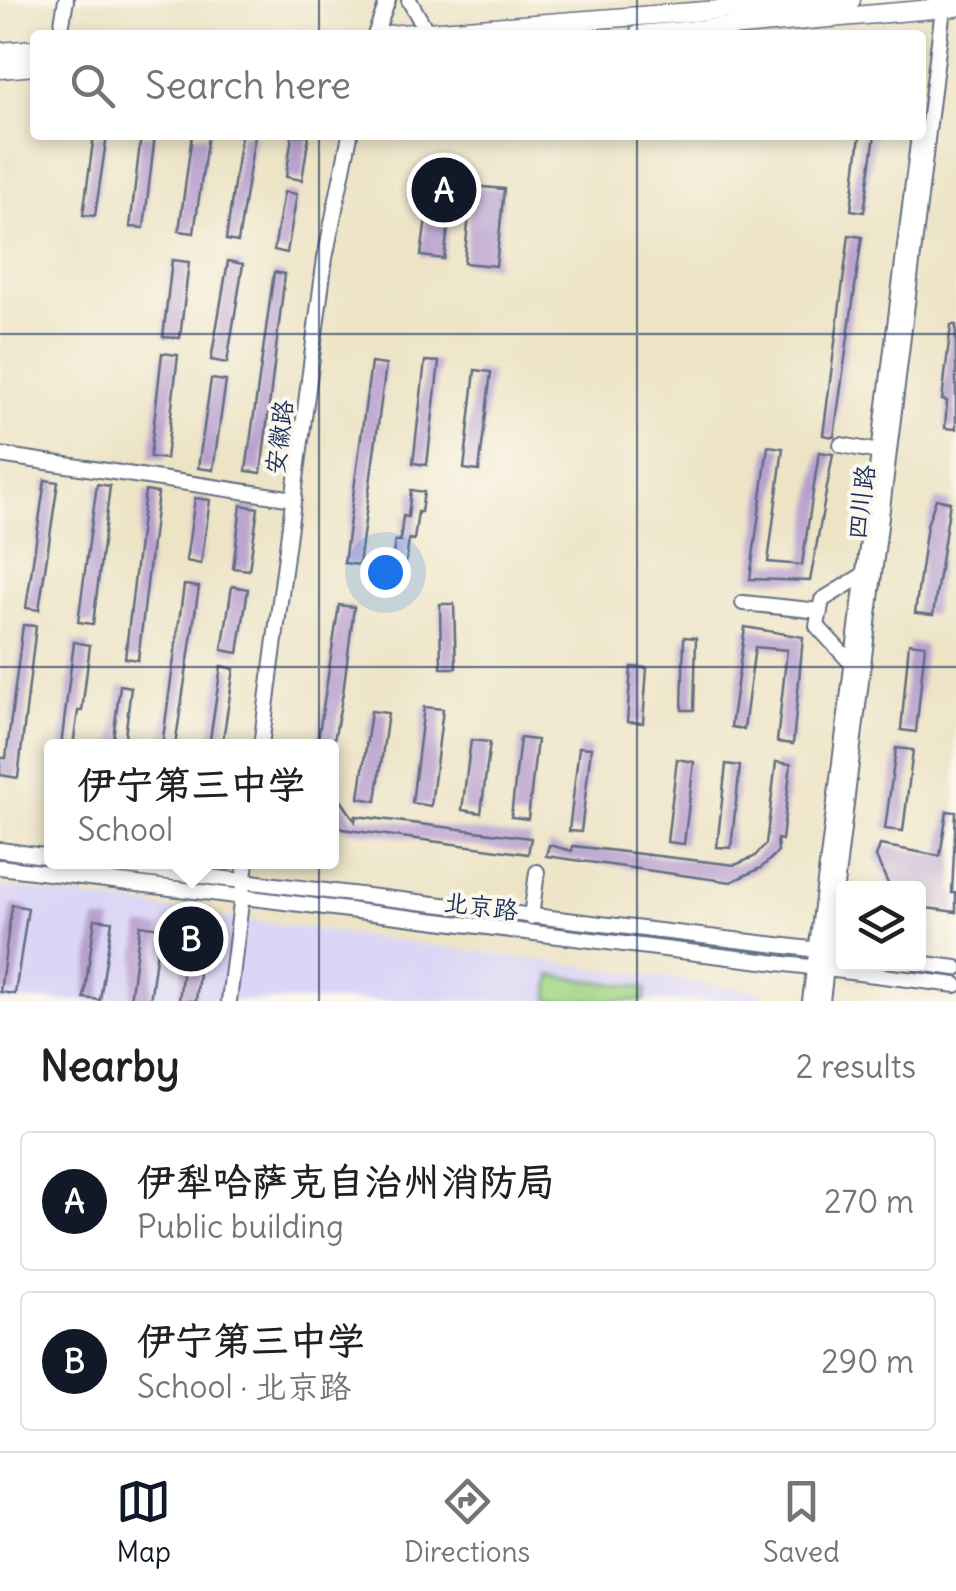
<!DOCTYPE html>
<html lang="en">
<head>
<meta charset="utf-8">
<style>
  :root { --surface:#fff; --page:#f6f6f6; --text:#202124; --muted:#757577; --line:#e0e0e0; --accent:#111827 }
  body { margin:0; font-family:Delius,"LXGW WenKai TC",sans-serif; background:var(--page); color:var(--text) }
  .controls { position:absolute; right:30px; bottom:30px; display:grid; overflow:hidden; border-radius:10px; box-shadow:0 5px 15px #0003 }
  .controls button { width:90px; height:90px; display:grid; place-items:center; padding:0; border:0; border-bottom:2px solid var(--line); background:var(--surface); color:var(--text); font:50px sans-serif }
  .you { position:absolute; left:385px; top:572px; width:35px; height:35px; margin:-25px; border:8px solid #fff; border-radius:50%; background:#1a73e8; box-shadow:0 0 0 15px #1a73e833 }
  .badge { display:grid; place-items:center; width:65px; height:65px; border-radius:50%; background:var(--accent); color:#fff; font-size:32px; font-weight:700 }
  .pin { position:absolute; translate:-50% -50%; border:5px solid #fff; box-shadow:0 2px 10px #0006 }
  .popup { position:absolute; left:44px; top:739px; width:295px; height:130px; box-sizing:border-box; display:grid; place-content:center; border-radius:10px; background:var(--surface); filter:drop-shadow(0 2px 8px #0005); font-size:32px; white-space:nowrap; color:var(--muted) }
  .popup b { font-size:38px; color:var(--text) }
  .popup::after { content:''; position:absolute; left:50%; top:100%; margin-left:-20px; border:20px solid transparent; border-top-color:var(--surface) }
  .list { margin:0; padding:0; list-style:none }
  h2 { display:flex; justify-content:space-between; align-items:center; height:130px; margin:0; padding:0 40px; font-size:42px }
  h2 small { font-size:32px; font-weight:400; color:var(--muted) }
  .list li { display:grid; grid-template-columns:65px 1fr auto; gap:30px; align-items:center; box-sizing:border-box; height:140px; margin:0 20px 20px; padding:0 20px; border:2px solid var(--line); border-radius:10px }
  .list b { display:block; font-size:38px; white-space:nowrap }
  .list p { margin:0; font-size:32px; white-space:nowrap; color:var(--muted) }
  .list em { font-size:32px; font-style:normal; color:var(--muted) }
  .icon { flex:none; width:55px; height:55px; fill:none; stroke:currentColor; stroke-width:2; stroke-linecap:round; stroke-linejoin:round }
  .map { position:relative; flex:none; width:956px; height:1001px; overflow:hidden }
  .search { position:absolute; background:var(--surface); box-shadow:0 5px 15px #0003; left:30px; right:30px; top:30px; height:110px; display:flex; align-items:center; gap:25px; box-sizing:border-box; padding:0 35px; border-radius:10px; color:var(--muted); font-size:38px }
  .sheet { height:450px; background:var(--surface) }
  nav { display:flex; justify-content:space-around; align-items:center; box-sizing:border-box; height:140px; border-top:2px solid var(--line); background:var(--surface); font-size:28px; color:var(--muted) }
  nav a { display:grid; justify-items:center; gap:5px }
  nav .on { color:var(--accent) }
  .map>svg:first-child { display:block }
</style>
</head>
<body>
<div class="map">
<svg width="956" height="1001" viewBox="0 0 956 1001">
  <rect width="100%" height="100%" fill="#fbf7ec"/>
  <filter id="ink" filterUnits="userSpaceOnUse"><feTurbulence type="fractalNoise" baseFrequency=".01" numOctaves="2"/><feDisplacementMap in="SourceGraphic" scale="20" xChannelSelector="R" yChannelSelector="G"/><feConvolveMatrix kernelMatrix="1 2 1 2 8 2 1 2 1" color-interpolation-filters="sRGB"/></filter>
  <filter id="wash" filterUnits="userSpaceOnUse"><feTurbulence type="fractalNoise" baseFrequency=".0048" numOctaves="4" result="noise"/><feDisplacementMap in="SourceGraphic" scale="40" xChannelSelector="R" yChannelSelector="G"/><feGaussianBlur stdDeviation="2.25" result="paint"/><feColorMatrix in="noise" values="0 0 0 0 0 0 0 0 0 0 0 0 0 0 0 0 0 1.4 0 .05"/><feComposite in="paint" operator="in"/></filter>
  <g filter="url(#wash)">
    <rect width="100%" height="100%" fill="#ede4c6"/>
    <polygon fill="#dcd6f6" points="0,886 762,991 761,1001 0,1001"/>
    <polygon fill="#a1d686" stroke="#5e8272" stroke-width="2.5" points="551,975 646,988 644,1001 548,1001"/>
    <g id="blocks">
      <g fill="#b8a1cf">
        <polygon points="94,135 107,135 95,216 83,215"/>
        <polygon points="141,135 155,135 144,228 130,227"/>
        <polygon points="192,135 208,135 194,233 179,231"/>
        <polygon points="241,135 255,135 238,242 226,240"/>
        <polygon points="292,135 309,135 302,180 286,177"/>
        <polygon points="860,135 875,135 864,212 851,210"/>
        <polygon points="431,180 454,183 444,259 421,256"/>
        <polygon points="472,186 504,189 496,266 464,263"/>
        <polygon points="284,192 297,194 287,253 274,250"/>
        <polygon points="849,235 862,237 834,437 823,435"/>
        <polygon points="172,260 189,262 180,338 163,337"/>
        <polygon points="228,261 243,264 227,363 211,360"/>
        <polygon points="274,272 285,274 261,473 246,471"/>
        <polygon points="951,325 956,325 956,429 945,428 947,401 942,400"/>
        <polygon points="162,353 178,355 166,459 150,457"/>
        <polygon points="425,361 439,362 427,465 413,463"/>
        <polygon points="371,363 386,365 359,565 344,563"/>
        <polygon points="475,370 491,372 479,471 464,469"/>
        <polygon points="211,379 226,381 213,470 198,468"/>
        <polygon points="768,446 783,448 768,562 802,565 819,452 833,454 810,581 750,579"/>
        <polygon points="45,480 58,482 39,610 26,608"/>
        <polygon points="97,484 110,486 93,624 78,622"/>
        <polygon points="411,490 424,492 421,512 418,512 414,540 409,539 405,570 391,568 395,541 400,541 403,516 408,517"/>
        <polygon points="145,491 158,493 138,660 125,658"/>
        <polygon points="195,498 210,500 201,564 186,561"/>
        <polygon points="936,499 950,502 933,615 915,613 927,525"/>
        <polygon points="241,505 258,508 249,570 233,568"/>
        <polygon points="184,585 199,587 175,746 162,746"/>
        <polygon points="232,586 248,589 238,653 222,650"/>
        <polygon points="440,604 454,604 456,668 441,668"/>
        <polygon points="339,605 354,607 343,693 333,746 317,746"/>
        <polygon points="23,625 36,626 18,778 0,775 0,758 6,758"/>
        <polygon points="745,627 803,637 793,744 777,742 787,650 755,647 744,729 731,727"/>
        <polygon points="684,637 696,638 694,710 682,710"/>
        <polygon points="74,642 90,645 82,711 78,711 73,746 61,746"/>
        <polygon points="909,643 925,645 916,732 901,730"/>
        <polygon points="221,666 234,669 222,746 209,746"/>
        <polygon points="631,667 647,668 643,723 627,722"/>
        <polygon points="120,685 131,687 124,746 112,746"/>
        <polygon points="424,707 443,709 431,806 412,803"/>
        <polygon points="371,711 388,713 376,801 359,798"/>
        <polygon points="520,738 537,740 528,819 511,817"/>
        <polygon points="471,740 490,742 481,813 462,810"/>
        <polygon points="579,747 591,748 581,832 569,831"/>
        <polygon points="896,748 913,750 903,831 885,829"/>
        <polygon points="677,759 694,762 684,844 667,842"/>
        <polygon points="776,762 791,764 782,840 777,839 778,852 761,868 731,882 546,856 549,845 572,851 573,846 735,865 754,857 766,844"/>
        <polygon points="726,764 740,766 731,848 717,847"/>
        <polygon points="331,785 355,821 356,816 531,838 528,854 342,829 331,815"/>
        <polygon points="947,811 956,812 952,893 956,893 956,912 918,907 918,888 890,888 876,857 880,845 940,856"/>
        <polygon points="12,905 28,908 15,994 0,992"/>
        <polygon points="95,919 112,921 100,1000 84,998"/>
        <polygon points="140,925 160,928 150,1001 130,1001"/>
        <polygon points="187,933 203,935 196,1001 179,1001"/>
      </g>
    </g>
  </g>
  <g filter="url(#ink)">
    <use href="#blocks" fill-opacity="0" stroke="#646e82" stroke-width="2.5"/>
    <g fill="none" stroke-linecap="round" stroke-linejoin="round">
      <defs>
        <g id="minor">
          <polyline points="409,0 427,32"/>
          <polyline points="60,35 66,0"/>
          <polyline points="375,35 388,0"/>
          <polyline points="841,445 879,452"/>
          <polyline points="0,455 294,499"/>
          <polyline points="743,603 820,611"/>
          <polyline points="852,664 817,626 822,600 863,575"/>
          <polyline points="261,746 325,258 350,135"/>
          <polyline points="0,850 51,857"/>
          <polyline points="84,862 844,953"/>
          <polyline points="0,867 956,985"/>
          <polyline points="531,917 537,872"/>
          <polyline points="918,963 956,968"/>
          <polyline points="229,1001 246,862"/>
          <polyline points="810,1001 919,135"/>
          <polyline points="822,1001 944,0"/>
        </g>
        <g id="major">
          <polyline points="387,35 851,0"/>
          <polyline points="638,35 956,7"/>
          <polyline points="0,52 35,49"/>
          <polyline points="0,69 35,66"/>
        </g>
      </defs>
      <use href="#minor" stroke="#646e82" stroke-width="18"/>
      <use href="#major" stroke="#646e82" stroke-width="21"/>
      <use href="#minor" stroke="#fff" stroke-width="14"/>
      <use href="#major" stroke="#fff" stroke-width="18"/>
    </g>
  </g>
  <path fill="none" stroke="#1b2f5e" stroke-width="2.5" stroke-opacity="0.55" d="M319 0V35M637 0V35M319 135V1001M637 135V1001M0 334H956M0 667H956"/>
  <g text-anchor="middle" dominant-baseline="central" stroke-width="8" stroke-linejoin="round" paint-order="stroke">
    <g font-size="25" fill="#1b2f5e" stroke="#fbf7ec">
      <text transform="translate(279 437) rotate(-83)">安徽路</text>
      <text transform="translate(861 502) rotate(-83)">四川路</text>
      <text transform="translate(481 906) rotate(7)">北京路</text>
    </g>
  </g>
</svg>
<div class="controls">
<button><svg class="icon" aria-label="layers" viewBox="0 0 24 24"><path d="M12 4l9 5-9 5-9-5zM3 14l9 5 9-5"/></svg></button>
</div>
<div class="you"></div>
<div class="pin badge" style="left:444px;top:190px">A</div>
<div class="pin badge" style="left:191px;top:939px">B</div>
<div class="popup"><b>伊宁第三中学</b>School</div>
<div class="search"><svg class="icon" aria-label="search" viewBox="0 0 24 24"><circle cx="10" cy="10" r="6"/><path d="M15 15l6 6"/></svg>Search here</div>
</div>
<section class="sheet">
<h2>Nearby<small>2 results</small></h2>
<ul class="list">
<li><span class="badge">A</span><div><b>伊犁哈萨克自治州消防局</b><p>Public building</p></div><em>270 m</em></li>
<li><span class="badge">B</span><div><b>伊宁第三中学</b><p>School · 北京路</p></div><em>290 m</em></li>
</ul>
</section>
<nav>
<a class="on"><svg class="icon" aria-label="map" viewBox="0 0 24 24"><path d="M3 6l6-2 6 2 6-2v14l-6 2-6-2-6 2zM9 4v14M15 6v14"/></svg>Map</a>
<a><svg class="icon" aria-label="directions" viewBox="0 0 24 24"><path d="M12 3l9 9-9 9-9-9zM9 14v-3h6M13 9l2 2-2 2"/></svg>Directions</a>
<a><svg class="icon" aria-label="saved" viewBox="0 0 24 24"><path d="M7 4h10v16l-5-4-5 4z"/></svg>Saved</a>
</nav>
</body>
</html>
